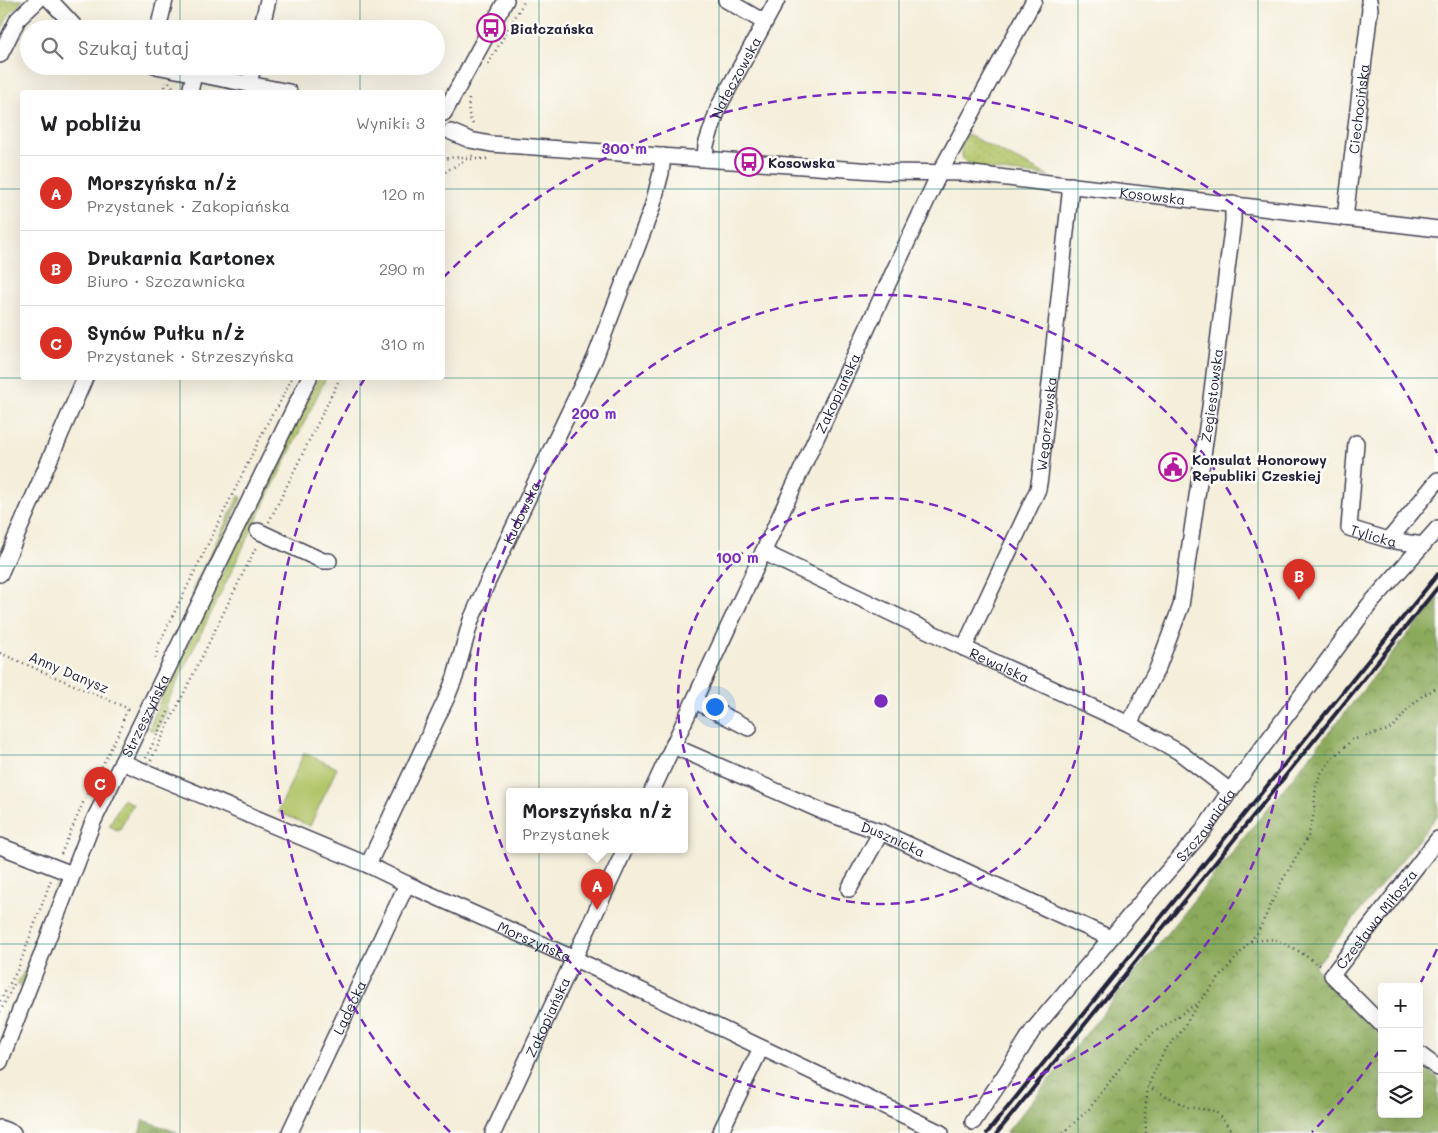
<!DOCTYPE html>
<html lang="pl">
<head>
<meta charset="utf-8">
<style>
  :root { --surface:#fff; --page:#f6f6f6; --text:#202124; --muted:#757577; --line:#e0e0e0; --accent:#d93025 }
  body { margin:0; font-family:Mali,sans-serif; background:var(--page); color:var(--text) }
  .controls { position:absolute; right:15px; bottom:15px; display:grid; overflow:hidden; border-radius:5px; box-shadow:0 5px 20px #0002 }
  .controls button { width:45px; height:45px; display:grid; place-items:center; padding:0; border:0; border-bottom:1px solid var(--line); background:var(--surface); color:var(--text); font:25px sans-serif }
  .you { position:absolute; left:714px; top:706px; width:18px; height:18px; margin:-12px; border:4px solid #fff; border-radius:50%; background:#1a73e8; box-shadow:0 0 0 8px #1a73e833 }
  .badge { display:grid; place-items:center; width:32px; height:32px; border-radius:50%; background:var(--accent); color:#fff; font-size:16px; font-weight:700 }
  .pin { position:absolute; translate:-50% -41px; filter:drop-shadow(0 1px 2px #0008) }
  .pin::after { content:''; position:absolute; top:26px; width:18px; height:15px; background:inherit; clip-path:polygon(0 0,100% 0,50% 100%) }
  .popup { position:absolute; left:506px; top:788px; width:182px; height:65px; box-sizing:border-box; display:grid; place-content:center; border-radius:5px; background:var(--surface); filter:drop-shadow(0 1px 4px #0005); font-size:16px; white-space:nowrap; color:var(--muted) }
  .popup b { font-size:19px; color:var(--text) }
  .popup::after { content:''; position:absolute; left:50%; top:100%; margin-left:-10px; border:10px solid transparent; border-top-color:var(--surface) }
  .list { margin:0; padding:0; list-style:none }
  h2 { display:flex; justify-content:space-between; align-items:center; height:65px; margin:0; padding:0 20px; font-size:21px }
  h2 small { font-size:16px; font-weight:400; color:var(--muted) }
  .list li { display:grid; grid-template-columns:32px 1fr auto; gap:15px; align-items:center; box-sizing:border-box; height:75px; padding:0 20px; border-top:1px solid var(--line) }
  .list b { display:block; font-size:19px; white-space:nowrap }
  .list p { margin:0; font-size:16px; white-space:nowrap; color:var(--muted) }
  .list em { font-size:16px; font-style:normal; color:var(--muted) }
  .icon { flex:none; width:28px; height:28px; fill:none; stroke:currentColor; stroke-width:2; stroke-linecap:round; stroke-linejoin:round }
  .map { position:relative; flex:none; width:1438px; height:1133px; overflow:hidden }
  .search { position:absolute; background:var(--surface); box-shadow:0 5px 20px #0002; left:20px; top:20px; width:425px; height:55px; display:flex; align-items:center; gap:12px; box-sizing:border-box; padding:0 18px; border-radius:28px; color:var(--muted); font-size:19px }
  .panel { position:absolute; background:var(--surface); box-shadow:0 5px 20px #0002; left:20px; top:90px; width:425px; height:290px; border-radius:5px }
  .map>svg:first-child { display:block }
</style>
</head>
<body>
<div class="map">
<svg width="1438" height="1133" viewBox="0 0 1438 1133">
  <defs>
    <pattern id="grass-dots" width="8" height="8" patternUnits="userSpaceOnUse" patternTransform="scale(1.25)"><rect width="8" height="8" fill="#b1c467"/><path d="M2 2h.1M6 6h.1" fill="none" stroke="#98a85a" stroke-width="1.8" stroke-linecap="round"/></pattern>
    <pattern id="forest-crowns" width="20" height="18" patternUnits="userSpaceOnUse" patternTransform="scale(1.25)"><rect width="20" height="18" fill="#8caa5c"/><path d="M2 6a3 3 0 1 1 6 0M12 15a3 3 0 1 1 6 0" fill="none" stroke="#728a4d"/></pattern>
    <pattern id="park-crowns" width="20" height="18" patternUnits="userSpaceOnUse" patternTransform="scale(1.25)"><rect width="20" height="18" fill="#b1c467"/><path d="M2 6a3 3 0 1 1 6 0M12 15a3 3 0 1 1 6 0" fill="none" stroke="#98a85a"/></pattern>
  </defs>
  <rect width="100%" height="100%" fill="#fdfcf7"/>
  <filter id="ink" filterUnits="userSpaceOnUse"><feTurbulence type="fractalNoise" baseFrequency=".02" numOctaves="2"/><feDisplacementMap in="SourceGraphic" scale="10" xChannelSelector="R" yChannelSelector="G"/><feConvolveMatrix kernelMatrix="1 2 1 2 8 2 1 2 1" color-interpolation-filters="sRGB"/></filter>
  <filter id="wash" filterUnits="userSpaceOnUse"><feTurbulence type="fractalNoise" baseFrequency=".0096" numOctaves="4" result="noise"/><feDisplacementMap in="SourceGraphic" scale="20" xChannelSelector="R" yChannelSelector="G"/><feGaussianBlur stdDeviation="1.12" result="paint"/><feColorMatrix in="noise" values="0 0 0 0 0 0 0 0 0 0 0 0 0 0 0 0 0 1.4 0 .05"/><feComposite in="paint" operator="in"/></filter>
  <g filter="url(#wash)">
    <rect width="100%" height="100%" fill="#f4eeda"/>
    <g fill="url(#grass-dots)" stroke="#6a7351">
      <polygon points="966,134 1049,176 972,168 963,159 960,148"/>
      <polygon points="318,378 326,378 165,707 168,709 156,732 149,729 160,701"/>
      <polygon points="239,496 242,497 196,591 193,589"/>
      <polygon points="123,799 133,804 119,831 109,826"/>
      <polygon points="59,878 59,886 21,986 17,983 25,970"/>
    </g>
    <g fill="url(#forest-crowns)" stroke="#57664c">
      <polygon points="1438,597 1438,815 1315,967 1382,1029 1382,1114 1419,1114 1419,1063 1438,1078 1438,1133 1006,1133"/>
      <polygon points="144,1120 179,1133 139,1133"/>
    </g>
    <polygon fill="url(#park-crowns)" stroke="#6a7351" points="0,0 23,0 9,15 0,32"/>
    <polygon fill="#b1c467" stroke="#6a7351" points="304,753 337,768 310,826 278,812"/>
  </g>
  <g filter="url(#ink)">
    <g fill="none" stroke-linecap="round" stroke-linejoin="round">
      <defs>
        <g id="minor">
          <polyline points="50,0 77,29"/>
          <polyline points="726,0 764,22"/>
          <polyline points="158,29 165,0"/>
          <polyline points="261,29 268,0"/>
          <polyline points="0,55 18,19 38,0"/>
          <polyline points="156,66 289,92"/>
          <polyline points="249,85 253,66"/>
          <polyline points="190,92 194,74"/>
          <polyline points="444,113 506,0"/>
          <path id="s1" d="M451 132 470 140 491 144 888 172 965 173 1438 229"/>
          <path id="s2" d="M705 159 706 145 719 106 777 0"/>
          <path id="s3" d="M1345 218 1370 9 1369 0"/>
          <path id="s4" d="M1356 443 1349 528 1389 540 1423 545"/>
          <polyline points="258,531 323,561 329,561"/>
          <polyline points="1389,540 1438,480"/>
          <path id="s5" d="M763 552 964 648 1129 724 1179 752 1230 791"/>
          <polyline points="0,574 85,378"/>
          <path id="s6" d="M964 648 1038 489 1040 477 1071 185"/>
          <polyline points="695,701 749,728"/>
          <path id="s7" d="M1129 724 1158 667 1181 606 1210 407 1233 221V204"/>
          <path id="s8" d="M673 746 824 812 881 832 1110 938"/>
          <path id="s9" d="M122 762 368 865 407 884 575 959 941 1133"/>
          <path id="s10" d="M652 791 939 174 1034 0"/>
          <polyline points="0,846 72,874"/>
          <path id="s11" d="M368 865 447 697 455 677 471 620 488 581 595 358 652 208 661 173 663 156"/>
          <polyline points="849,889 881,832"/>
          <path id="s12" d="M1382 1025 1332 975 1438 839"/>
          <polyline points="1419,1054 1438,1068"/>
          <path id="s13" d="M0 1062 93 822 309 378"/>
          <path id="s14" d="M973 1122 1004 1076 1033 1030 1147 895 1202 832 1230 791 1369 605 1438 528"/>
          <polyline points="0,1128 13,1133"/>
          <path id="s15" d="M290 1132 407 884"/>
          <path id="s16" d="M493 1133 625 849"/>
          <polyline points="720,1133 761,1048"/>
        </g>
      </defs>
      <use href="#minor" stroke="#424153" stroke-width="18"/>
      <g stroke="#424153" stroke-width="2.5" stroke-dasharray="1 4" stroke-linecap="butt">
        <polyline points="488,64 525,0"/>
        <polyline points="169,82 177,92"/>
        <polyline points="164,92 166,82"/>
        <path d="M469 99C468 110 468 118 475 127"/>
        <polyline points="466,159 489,159"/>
        <path d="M442 160C453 155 465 159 475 155"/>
        <polyline points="442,176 446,171 466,160"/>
        <polyline points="269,522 340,378"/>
        <polyline points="0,653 129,709"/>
        <polyline points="156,658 158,646 272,414 278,406 292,378"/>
        <polyline points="123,720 128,708"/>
        <polyline points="146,758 169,710"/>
        <polyline points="151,760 257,545"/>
        <polyline points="94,785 97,776 123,724"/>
        <polyline points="61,854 90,787 91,788"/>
        <polyline points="1251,941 1274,939 1297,950 1321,966"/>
        <polyline points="0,1001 18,969 51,880"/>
        <polyline points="0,1012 14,984"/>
        <polyline points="1148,1086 1187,1107 1215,1111 1234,1133"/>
        <polyline points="1063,1133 1089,1109 1126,1060 1153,1033 1199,1002 1258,932 1282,881 1308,837 1313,818 1316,786 1320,775 1330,761 1352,740 1388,730 1396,724 1407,710 1422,696 1438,687"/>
        <polyline points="1146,1133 1145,1113 1148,1086 1164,1051 1180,1033 1198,1004"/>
      </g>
      <use href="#minor" stroke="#fff" stroke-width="15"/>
      <g stroke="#22223b" stroke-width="4">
        <polyline points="987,1133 1438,574"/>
        <polyline points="997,1133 1438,587"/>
      </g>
    </g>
  </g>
  <path fill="none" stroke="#0f766e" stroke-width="1" stroke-opacity="0.55" d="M180 0V29M360 0V29M539 0V1133M719 0V1133M899 0V1133M1078 0V1133M1258 0V1133M180 66V92M360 66V92M0 189H22M442 189H1438M0 378H1438M180 378V1133M360 378V1133M0 566H1438M0 755H1438M0 944H1438"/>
  <g fill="none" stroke="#7b2cbf" stroke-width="2.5" stroke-dasharray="9 6">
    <circle cx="881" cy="701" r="203"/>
    <circle cx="881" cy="701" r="406"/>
    <path d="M1437 949A609 609 0 0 1 1421 982M1380 1050A609 609 0 0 1 1312 1132M450 1132A609 609 0 0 1 365 378M443 278A609 609 0 0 1 1437 453"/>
  </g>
  <defs>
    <symbol id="bus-ring" viewBox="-11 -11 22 22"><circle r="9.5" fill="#fdfcf7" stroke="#b5179e" stroke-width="1.5"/><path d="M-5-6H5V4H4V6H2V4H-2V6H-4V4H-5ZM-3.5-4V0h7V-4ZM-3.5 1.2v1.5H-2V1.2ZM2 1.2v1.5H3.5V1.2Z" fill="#b5179e"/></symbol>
    <symbol id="civic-ring" viewBox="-11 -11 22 22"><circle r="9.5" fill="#fdfcf7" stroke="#b5179e" stroke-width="1.5"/><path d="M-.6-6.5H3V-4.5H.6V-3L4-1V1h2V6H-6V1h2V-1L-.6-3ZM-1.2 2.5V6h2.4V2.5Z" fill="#b5179e"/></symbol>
  </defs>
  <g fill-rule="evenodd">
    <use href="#bus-ring" x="475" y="12" width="32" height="32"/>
    <use href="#bus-ring" x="733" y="146" width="32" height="32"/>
    <use href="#civic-ring" x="1157" y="451" width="32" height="32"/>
  </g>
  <g text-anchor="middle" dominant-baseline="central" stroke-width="5" stroke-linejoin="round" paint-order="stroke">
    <g font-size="14" font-weight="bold" fill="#22223b" stroke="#fdfcf7" text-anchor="start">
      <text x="510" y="28">Białczańska</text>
      <text x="768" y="162">Kosowska</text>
      <text x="1192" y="459">Konsulat Honorowy<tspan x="1192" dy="16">Republiki Czeskiej</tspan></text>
    </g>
    <g font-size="14" fill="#22223b" stroke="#fdfcf7">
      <text stroke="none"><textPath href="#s2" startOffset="88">Nałęczowska</textPath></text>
      <text stroke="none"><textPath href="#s3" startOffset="110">Ciechocińska</textPath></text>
      <text stroke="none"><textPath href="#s1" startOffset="706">Kosowska</textPath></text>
      <text stroke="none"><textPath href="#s10" startOffset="439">Zakopiańska</textPath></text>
      <text stroke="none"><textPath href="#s7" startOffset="342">Żegiestowska</textPath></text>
      <text stroke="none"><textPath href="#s6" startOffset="241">Węgorzewska</textPath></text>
      <text stroke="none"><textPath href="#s11" startOffset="385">Kudowska</textPath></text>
      <text stroke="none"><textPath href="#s4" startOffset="111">Tylicka</textPath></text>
      <text stroke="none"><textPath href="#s5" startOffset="262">Rewalska</textPath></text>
      <text transform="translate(69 672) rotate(23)">Anny Danysz</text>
      <text stroke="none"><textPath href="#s13" startOffset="376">Strzeszyńska</textPath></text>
      <text stroke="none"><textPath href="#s14" startOffset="378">Szczawnicka</textPath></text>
      <text stroke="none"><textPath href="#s8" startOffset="239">Dusznicka</textPath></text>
      <text stroke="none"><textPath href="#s12" startOffset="142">Czesława Miłosza</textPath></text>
      <text stroke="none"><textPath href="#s9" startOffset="450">Morszyńska</textPath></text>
      <text stroke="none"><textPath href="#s15" startOffset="138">Lądecka</textPath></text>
      <text stroke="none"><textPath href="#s16" startOffset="128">Zakopiańska</textPath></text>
    </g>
  </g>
  <circle cx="881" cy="701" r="8" fill="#7b2cbf" stroke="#fdfcf7" stroke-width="2.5"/>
  <g font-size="15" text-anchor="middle" font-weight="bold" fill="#7b2cbf" stroke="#fdfcf7" stroke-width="5" stroke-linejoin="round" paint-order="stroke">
    <text x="624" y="154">300 m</text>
    <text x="594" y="419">200 m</text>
    <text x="737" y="563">100 m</text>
  </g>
</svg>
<div class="controls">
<button>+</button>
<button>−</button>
<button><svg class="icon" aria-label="layers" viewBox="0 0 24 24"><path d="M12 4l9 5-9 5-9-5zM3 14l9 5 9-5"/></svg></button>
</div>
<div class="you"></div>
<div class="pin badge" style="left:597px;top:910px">A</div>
<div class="popup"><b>Morszyńska n/ż</b>Przystanek</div>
<div class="pin badge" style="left:1299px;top:600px">B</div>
<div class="pin badge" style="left:100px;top:808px">C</div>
<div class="search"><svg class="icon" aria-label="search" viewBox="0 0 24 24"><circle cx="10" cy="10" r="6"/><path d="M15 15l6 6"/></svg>Szukaj tutaj</div>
<section class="panel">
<h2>W pobliżu<small>Wyniki: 3</small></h2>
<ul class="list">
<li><span class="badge">A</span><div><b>Morszyńska n/ż</b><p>Przystanek · Zakopiańska</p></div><em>120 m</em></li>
<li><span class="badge">B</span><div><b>Drukarnia Kartonex</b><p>Biuro · Szczawnicka</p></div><em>290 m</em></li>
<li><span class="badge">C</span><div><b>Synów Pułku n/ż</b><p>Przystanek · Strzeszyńska</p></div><em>310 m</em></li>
</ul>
</section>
</div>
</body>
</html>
